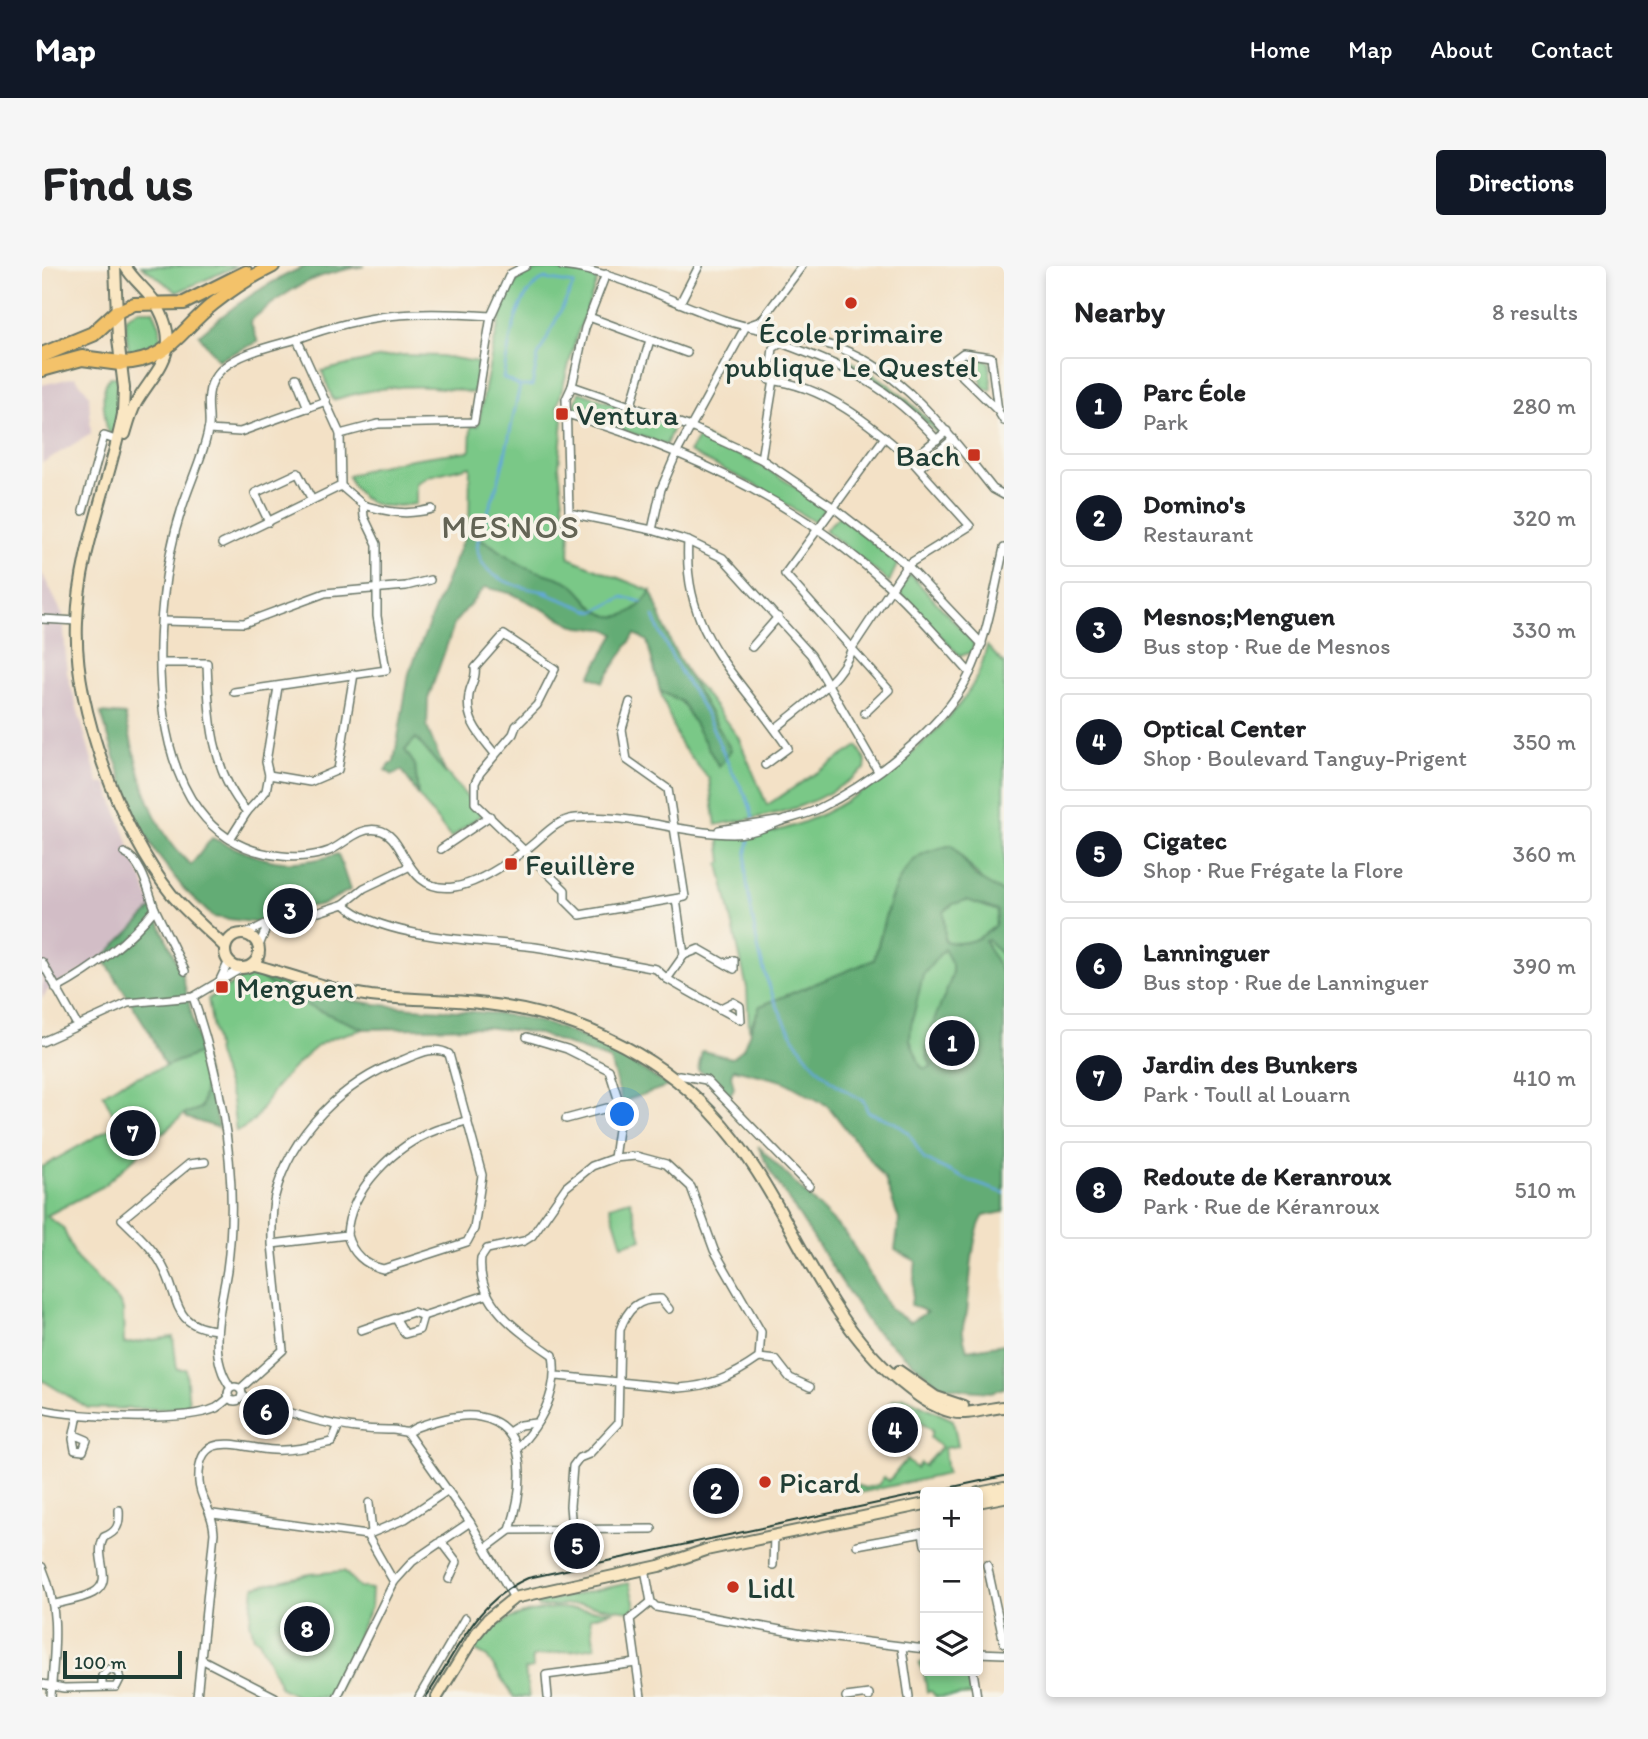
<!DOCTYPE html>
<html lang="en">
<head>
<meta charset="utf-8">
<style>
  :root { --surface:#fff; --page:#f6f6f6; --text:#202124; --muted:#757577; --line:#e0e0e0; --accent:#111827 }
  body { margin:0; font-family:Itim,sans-serif; background:var(--page); color:var(--text) }
  .controls { position:absolute; right:21px; bottom:21px; display:grid; overflow:hidden; border-radius:7px; box-shadow:0 4px 10px #0003 }
  .controls button { width:63px; height:63px; display:grid; place-items:center; padding:0; border:0; border-bottom:2px solid var(--line); background:var(--surface); color:var(--text); font:35px sans-serif }
  .scale { position:absolute; left:21px; bottom:18px; width:119px; box-sizing:border-box; padding-left:7px; border:4px solid #1f3d34; border-top:0; font-size:19px; line-height:24px; white-space:nowrap; color:#1f3d34; -webkit-text-stroke:5px #f7f3e8; paint-order:stroke }
  .you { position:absolute; left:581px; top:849px; width:24px; height:24px; margin:-18px; border:5px solid #fff; border-radius:50%; background:#1a73e8; box-shadow:0 0 0 10px #1a73e833 }
  .badge { display:grid; place-items:center; width:46px; height:46px; border-radius:50%; background:var(--accent); color:#fff; font-size:23px; font-weight:700 }
  .pin { position:absolute; translate:-50% -50%; border:4px solid #fff; box-shadow:0 2px 7px #0006 }
  .list { margin:0; padding:0; list-style:none }
  h2 { display:flex; justify-content:space-between; align-items:center; height:91px; margin:0; padding:0 28px; font-size:30px }
  h2 small { font-size:23px; font-weight:400; color:var(--muted) }
  .list li { display:grid; grid-template-columns:46px 1fr auto; gap:21px; align-items:center; box-sizing:border-box; height:98px; margin:0 14px 14px; padding:0 14px; border:2px solid var(--line); border-radius:7px }
  .list b { display:block; font-size:26px; white-space:nowrap }
  .list p { margin:0; font-size:23px; white-space:nowrap; color:var(--muted) }
  .list em { font-size:23px; font-style:normal; color:var(--muted) }
  .icon { flex:none; width:38px; height:38px; fill:none; stroke:currentColor; stroke-width:2; stroke-linecap:round; stroke-linejoin:round }
  .map { position:relative; flex:none; width:962px; height:1431px; overflow:hidden; border-radius:7px }
  header { display:flex; align-items:center; gap:42px; box-sizing:border-box; height:98px; padding:0 35px; background:var(--accent); color:#fff }
  header strong { font-size:33px }
  nav { display:flex; gap:38px; margin-inline-start:auto; font-size:24px }
  .intro { display:flex; align-items:center; justify-content:space-between; box-sizing:border-box; height:168px; padding:0 42px }
  h1 { margin:0; font-size:49px }
  .button { padding:18px 32px; border-radius:7px; background:var(--accent); color:#fff; font-size:24px; font-weight:700 }
  main { display:flex; gap:42px; padding:0 42px }
  aside { flex:1; background:var(--surface); border-radius:7px; box-shadow:0 4px 10px #0003 }
  .map>svg:first-child { display:block }
</style>
</head>
<body>
<header>
<strong>Map</strong>
<nav><a>Home</a><a>Map</a><a>About</a><a>Contact</a></nav>
</header>
<div class="intro"><h1>Find us</h1><a class="button">Directions</a></div>
<main>
<div class="map">
<svg width="962" height="1431" viewBox="0 0 962 1431">
  <rect width="100%" height="100%" fill="#f7f3e8"/>
  <filter id="ink" filterUnits="userSpaceOnUse"><feTurbulence type="fractalNoise" baseFrequency=".0143" numOctaves="2"/><feDisplacementMap in="SourceGraphic" scale="14" xChannelSelector="R" yChannelSelector="G"/><feConvolveMatrix kernelMatrix="1 2 1 2 8 2 1 2 1" color-interpolation-filters="sRGB"/></filter>
  <filter id="wash" filterUnits="userSpaceOnUse"><feTurbulence type="fractalNoise" baseFrequency=".00686" numOctaves="4" result="noise"/><feDisplacementMap in="SourceGraphic" scale="28" xChannelSelector="R" yChannelSelector="G"/><feGaussianBlur stdDeviation="1.57" result="paint"/><feColorMatrix in="noise" values="0 0 0 0 0 0 0 0 0 0 0 0 0 0 0 0 0 1.4 0 .05"/><feComposite in="paint" operator="in"/></filter>
  <g filter="url(#wash)">
    <rect width="100%" height="100%" fill="#f3e1c6"/>
    <g fill="#d2bdc6">
      <polygon points="33,111 47,128 49,168 0,197 0,119"/>
      <polygon points="0,307 21,349 25,407 57,518 64,517 111,642 61,692 5,725 0,733"/>
    </g>
    <g fill="#7ac887" stroke="#4c825e" stroke-width="2">
      <polygon points="100,0 195,0 135,26"/>
      <path d="M507 3 547 9 555 15 534 72 515 142 521 153 517 200 522 246 528 259 527 292 609 325C600 341 579 358 560 347 547 341 540 324 528 317 513 309 493 307 478 298 459 287 448 276 427 267L428 200 387 210 374 217V238C342 242 320 244 306 210 345 195 386 190 428 185L429 160H436C442 130 456 37 473 17 482 6 494 4 507 3Z"/>
      <polygon points="96,44 111,44 118,60 119,76 104,87 87,89 83,52"/>
      <path d="M757 75C819 92 855 121 899 167L896 169C853 122 815 97 755 77Z"/>
      <path d="M361 89 399 90 436 96 432 127C383 116 339 119 291 134L280 105 335 92Z"/>
      <polygon points="940,90 947,96 950,123 947,124 939,120 940,114 929,104 923,107 917,102 921,92"/>
      <path d="M68 111H76L74 168 65 166C64 149 56 125 68 111Z"/>
      <polygon points="537,126 632,159 624,179 531,147"/>
      <polygon points="658,169 725,203 785,241 772,256 717,221 647,186"/>
      <polygon points="797,250 856,297 847,316 783,264"/>
      <polygon points="868,308 932,377 930,386 918,390 857,326"/>
      <path d="M945 380 962 398V857L871 822 844 733 891 640 943 618 910 579C900 582 887 584 879 589 848 608 841 662 832 694L718 740 707 763 705 722 677 598 680 596 677 572C755 573 816 533 873 484 896 463 922 439 935 410 940 401 942 390 945 380Z"/>
      <path d="M649 414 657 420 696 471 725 539 816 480 824 496 823 503C770 544 738 547 674 559L667 513 638 478 618 425 640 436 677 501 663 439Z"/>
      <polygon points="374,472 440,548 409,572 376,529 373,499 363,484"/>
      <path d="M216 709 244 731 322 763C305 768 286 771 272 783 258 794 244 809 233 822 220 839 216 859 194 865L190 834 175 788 166 733 204 710Z"/>
      <polygon points="158,787 163,821 159,843 142,848 60,921 4,950 21,962 34,992 78,1037 81,1044 82,1078 131,1071 135,1103 144,1103 147,1140 116,1143 46,1142 0,1114 0,901 76,858 61,828 79,817"/>
      <polygon points="588,934 600,973 580,979 568,940"/>
      <polygon points="862,1131 911,1154 916,1180 902,1182 905,1208 817,1227 811,1225 814,1219 823,1222 836,1219 842,1211 847,1215 864,1194 874,1202 878,1197 882,1200 899,1181 888,1172 890,1165 852,1138 848,1142 849,1135"/>
      <polygon points="302,1305 317,1321 330,1323 329,1341 314,1373 319,1374 292,1431 256,1431 239,1422 217,1374 212,1372 208,1355 212,1321 268,1308"/>
      <polygon points="587,1317 593,1340 588,1345 538,1338 496,1341 495,1337"/>
      <path d="M513 1342 571 1345 548 1352 553 1381 490 1391 491 1402 483 1404 487 1431H472L445 1391 432 1384C451 1353 480 1346 513 1342Z"/>
      <polygon points="883,1394 883,1405 925,1405 930,1429 894,1431 889,1425 885,1426 882,1407 877,1398"/>
    </g>
    <g fill="#63ac74" stroke="#417454" stroke-width="2" fill-rule="evenodd">
      <path d="M264 0H323C270 8 248 22 208 55L216 76 176 94 157 69C191 40 223 17 264 0Z"/>
      <path d="M427 267C448 276 459 287 478 298 493 307 513 308 528 317 540 324 547 341 560 347 579 358 600 341 609 325L630 380 689 484 677 501 640 436 618 425 605 375 593 368 561 416 548 410 573 368 564 363 536 361 471 328 443 321 413 356 386 433 385 461 404 508 374 472 363 484 373 499 376 529 360 504 351 509 343 504 352 495 367 407 422 271Z"/>
      <path d="M59 447 83 449C96 502 106 561 149 599L170 572C221 594 240 605 296 588L308 624 280 639 241 643 217 657 171 651 142 623 114 587 89 542Z"/>
      <path d="M910 579 934 611 962 627V691L946 674 943 675 962 711V946L942 950C929 967 928 1023 925 1046 924 1052 921 1057 921 1062 920 1069 923 1077 925 1084L962 1078V1122L949 1126 923 1124 897 1119 829 1061 730 908 716 880 805 969 848 1043 868 1056 885 1046 869 1039 874 995 853 984 857 954 843 913 786 840 741 815 692 803 689 809 692 822 688 829 673 813 656 804 660 785 690 792 701 783 718 740 832 694C842 662 848 608 879 589 887 584 900 582 910 579ZM925 634 956 645 953 659C940 673 922 681 903 675L902 646 911 638ZM902 683 910 698V708C906 732 872 780 890 800L884 803 879 801 868 774 869 760 881 709Z"/>
      <polygon points="111,642 140,708 177,862 145,852 142,848 159,842 163,821 158,787 123,800 108,767 61,692"/>
      <path d="M216 709C267 728 317 738 371 742 414 745 457 745 498 756 545 769 585 793 626 820L580 836 568 794 494 767 442 761 322 763 244 731Z"/>
    </g>
    <g fill="none" stroke-linecap="round" stroke-linejoin="round">
      <g stroke="#64a8d9" stroke-width="2.5">
        <path d="M503 13 532 18 496 90 490 120H478L461 112C467 83 472 25 503 13Z"/>
        <path d="M478 120C468 162 462 206 446 245 442 257 433 274 436 286 442 315 482 323 507 326H500L552 346 581 331 600 336"/>
        <path d="M612 351C623 381 637 404 654 431 668 452 676 476 687 499 697 521 705 525 711 552"/>
        <path d="M707 574C700 603 706 625 711 654 721 722 753 804 821 834L826 846 852 856 867 867 882 893 930 916 962 927"/>
      </g>
    </g>
  </g>
  <g filter="url(#ink)">
    <g fill="none" stroke-linecap="round" stroke-linejoin="round">
      <defs>
        <g id="street">
          <path d="M520 0C577 6 628 36 682 54 720 67 762 69 800 83 863 107 911 173 951 223L962 229"/>
          <polyline points="564,8 543,62 530,120 524,133 527,247 610,264 646,275 681,292 769,389 836,505"/>
          <polyline points="638,37 657,0"/>
          <polyline points="547,51 645,87"/>
          <polyline points="705,60 719,55 760,0"/>
          <path d="M255 73C225 82 171 90 167 128 165 139 168 149 167 160 163 186 148 216 140 242 107 343 91 577 240 590 254 592 274 590 287 585 303 578 317 560 336 564 365 568 361 628 412 621 435 618 463 599 482 585 500 573 511 554 534 552 587 547 639 568 691 568 706 568 723 562 737 556 749 552 762 549 774 544 828 518 899 464 926 411 946 371 952 325 962 282"/>
          <polyline points="254,112 266,142"/>
          <polyline points="530,120 649,161 719,193 792,242 865,299 940,378"/>
          <polyline points="589,139 608,74"/>
          <polyline points="956,145 949,91 921,87 913,93 914,104 956,145 962,155"/>
          <path d="M525 148C639 182 751 233 840 314 872 342 900 376 928 407"/>
          <polyline points="166,164 198,166 284,135"/>
          <polyline points="298,168 336,158 432,156 449,50 468,8 484,0"/>
          <path d="M895 174C845 119 807 102 739 77L731 82 727 114C782 119 830 159 869 194L905 165"/>
          <polyline points="719,193 732,114"/>
          <polyline points="877,202 911,173"/>
          <path d="M321 239C346 246 365 250 390 243"/>
          <polyline points="41,245 62,170 76,175"/>
          <polyline points="227,256 213,227 256,207 270,234"/>
          <polyline points="610,264 619,223 635,186 704,60"/>
          <path d="M646 275C640 370 698 410 746 482L723 499"/>
          <polyline points="180,278 299,220"/>
          <polyline points="0,353 35,355"/>
          <polyline points="120,355 202,357 283,327 364,320 388,314"/>
          <polyline points="710,381 736,351"/>
          <path d="M120 397H165C167 450 169 505 205 546"/>
          <path d="M192 426 344 404 335 350V278L322 251 321 239 299 220 298 168 255 73C328 46 373 45 449 50"/>
          <polyline points="823,447 847,424 743,308 843,171"/>
          <path d="M733 463C759 441 799 416 810 382L865 299 928 260 869 194"/>
          <path d="M453 488C438 469 423 455 427 429 428 418 435 413 433 402L462 369 513 403 495 439 474 460 471 468 438 507 433 517V537L523 624V634L538 649 643 631 626 523 585 494 580 463 588 436"/>
          <polyline points="227,509 268,516 296,504 312,408"/>
          <polyline points="677,564 735,555"/>
          <polyline points="188,573 205,546 224,525 227,509 224,496 236,421"/>
          <polyline points="399,583 448,550"/>
          <path d="M302 638C341 674 440 674 493 681 533 687 574 696 614 703L625 713 642 689 634 633"/>
          <polyline points="113,643 143,705"/>
          <polyline points="204,668 237,651 277,646 302,638 322,622 366,601"/>
          <polyline points="217,680 225,660"/>
          <polyline points="642,689 657,683 692,703 692,694 682,697"/>
          <polyline points="0,696 35,759"/>
          <path d="M625 713C649 727 674 741 699 754L698 740 691 736 677 743"/>
          <polyline points="178,714 187,695"/>
          <path d="M14 723C53 702 85 677 113 643 107 627 100 594 82 587"/>
          <path d="M151 731C180 817 198 913 185 1004 179 1042 164 1088 189 1122"/>
          <polyline points="485,771 525,783 567,804 579,842 572,892"/>
          <polyline points="0,776 86,737 151,731 200,702"/>
          <polyline points="637,809 664,814 767,920"/>
          <polyline points="524,853 565,842 576,854"/>
          <path d="M163 896 147 898 80 953C94 967 110 981 120 999 139 1032 128 1060 175 1064"/>
          <path d="M305 969C307 923 354 879 394 864 405 860 416 858 426 854"/>
          <polyline points="354,1053 363,1068 377,1064 381,1050"/>
          <polyline points="319,1064 371,1046 381,1050 444,1029"/>
          <polyline points="717,1092 734,1094 748,1112 768,1121"/>
          <circle cx="193" cy="1128" r="7"/>
          <path d="M198 1123 241 1084 230 978 305 969C310 987 323 999 341 1003L425 976 432 963 440 909 407 788C392 779 376 788 361 794 302 815 248 868 233 930 229 946 230 962 230 978"/>
          <path d="M200 1130C250 1148 296 1165 350 1164 355 1164 362 1167 366 1166 369 1165 372 1162 375 1161 392 1155 420 1147 438 1151 491 1160 480 1227 468 1264L444 1282"/>
          <path d="M0 1143C32 1152 144 1156 174 1142 178 1140 183 1135 187 1132"/>
          <polyline points="467,1166 478,1159 493,1157"/>
          <polyline points="365,1167 428,1256 472,1332"/>
          <polyline points="33,1169 45,1174 41,1185 33,1184 31,1173 36,1149"/>
          <path d="M476 1181C501 1155 517 1125 511 1089 477 1066 434 1038 439 992L445 983 482 975 490 970 524 921 550 900 572 892 594 890 624 898 649 921 672 984 719 1066 717 1092C690 1111 669 1120 637 1122L515 1110"/>
          <polyline points="327,1237 330,1266"/>
          <polyline points="171,1248 325,1269 363,1253 406,1224"/>
          <path d="M530 1263 528 1240 531 1200 537 1192 547 1188 576 1157 578 1064C585 1043 596 1032 619 1033L627 1043"/>
          <polyline points="468,1264 610,1263"/>
          <polyline points="325,1269 352,1316"/>
          <polyline points="399,1275 415,1296 407,1313"/>
          <polyline points="815,1279 881,1267 883,1279"/>
          <polyline points="731,1299 732,1270"/>
          <polyline points="945,1299 962,1377"/>
          <path d="M0 1301C19 1345 12 1384 9 1431"/>
          <polyline points="603,1303 609,1336 614,1341 760,1368 883,1383"/>
          <path d="M13 1338C25 1335 40 1333 51 1327 74 1315 50 1291 62 1271 75 1266 78 1259 77 1244"/>
          <polyline points="860,1382 867,1431"/>
          <polyline points="936,1387 962,1388"/>
          <polyline points="159,1393 233,1431"/>
          <polyline points="931,1405 935,1431"/>
          <polyline points="0,1418 22,1422 74,1421 78,1413 76,1406 67,1403 60,1410 60,1420"/>
          <path d="M155 1431 172 1267C171 1244 158 1234 157 1216 154 1159 199 1183 232 1184 251 1185 271 1180 290 1176L296 1161"/>
          <polyline points="295,1431 352,1316 371,1295 428,1256"/>
          <polyline points="377,1431 423,1352"/>
          <polyline points="506,1431 504,1409 594,1397"/>
          <polyline points="599,1431 588,1353 609,1336"/>
          <polyline points="804,1431 827,1428 827,1431"/>
        </g>
        <g id="secondary">
          <path d="M73 0 76 73 82 122 81 148C68 216 37 286 35 356 31 440 78 564 130 629 146 648 166 664 183 681"/>
          <path d="M83 168C86 158 89 146 94 137 114 103 140 87 117 43 109 26 92 16 83 0"/>
          <circle cx="200" cy="685" r="17"/>
          <path d="M212 699C251 709 289 725 329 730 368 734 407 733 445 738 530 748 610 784 669 846 746 926 770 1041 856 1114 872 1127 888 1141 910 1146 926 1150 945 1142 962 1141"/>
          <polyline points="857,1105 894,1131 921,1140"/>
          <polyline points="936,1227 962,1222"/>
          <polyline points="936,1236 962,1231"/>
          <polyline points="395,1431 433,1369 446,1353 472,1332 617,1300 664,1284 883,1238"/>
        </g>
        <g id="primary">
          <polyline points="75,46 92,38 142,37 204,6"/>
          <path d="M78 97C127 96 137 65 171 38 190 23 210 10 231 0"/>
        </g>
        <g id="highway">
          <polyline points="0,89 51,68 75,46"/>
          <polyline points="0,103 40,92 78,97"/>
        </g>
      </defs>
      <use href="#street" stroke="#697667" stroke-width="10"/>
      <use href="#secondary" stroke="#697667" stroke-width="14"/>
      <use href="#primary" stroke="#697667" stroke-width="16"/>
      <use href="#highway" stroke="#697667" stroke-width="18"/>
      <use href="#street" stroke="#fff" stroke-width="7"/>
      <use href="#secondary" stroke="#fae7c3" stroke-width="10"/>
      <use href="#primary" stroke="#f3c26a" stroke-width="12"/>
      <use href="#highway" stroke="#f3c26a" stroke-width="14"/>
      <path stroke="#1f3d34" stroke-width="2" d="M384 1431C415 1386 433 1335 486 1312L962 1210"/>
    </g>
  </g>
  <g fill="#c8321e" stroke="#f7f3e8" stroke-width="2.5">
    <circle cx="809" cy="37" r="7"/>
    <rect x="513" y="141" width="14" height="14" rx="3.5"/>
    <rect x="925" y="182" width="14" height="14" rx="3.5"/>
    <rect x="462" y="591" width="14" height="14" rx="3.5"/>
    <rect x="173" y="714" width="14" height="14" rx="3.5"/>
    <circle cx="723" cy="1216" r="7"/>
    <circle cx="691" cy="1321" r="7"/>
  </g>
  <g text-anchor="middle" dominant-baseline="central" stroke-width="7" stroke-linejoin="round" paint-order="stroke">
    <g font-size="30" fill="#1f3d34" stroke="#f7f3e8" text-anchor="start">
      <text x="809" y="66" text-anchor="middle">École primaire<tspan x="809" dy="34">publique Le Questel</tspan></text>
      <text x="534" y="148">Ventura</text>
      <text x="918" y="189" text-anchor="end">Bach</text>
      <text x="483" y="598">Feuillère</text>
      <text x="194" y="721">Menguen</text>
      <text x="737" y="1216">Picard</text>
      <text x="705" y="1321">Lidl</text>
    </g>
    <g font-size="33" letter-spacing="2" fill="#636455" stroke="#f7f3e8">
      <text x="469" y="260">MESNOS</text>
    </g>
  </g>
</svg>
<div class="controls">
<button>+</button>
<button>−</button>
<button><svg class="icon" aria-label="layers" viewBox="0 0 24 24"><path d="M12 4l9 5-9 5-9-5zM3 14l9 5 9-5"/></svg></button>
</div>
<div class="scale">100 m</div>
<div class="you"></div>
<div class="pin badge" style="left:910px;top:777px">1</div>
<div class="pin badge" style="left:674px;top:1225px">2</div>
<div class="pin badge" style="left:248px;top:645px">3</div>
<div class="pin badge" style="left:853px;top:1164px">4</div>
<div class="pin badge" style="left:535px;top:1280px">5</div>
<div class="pin badge" style="left:224px;top:1146px">6</div>
<div class="pin badge" style="left:91px;top:867px">7</div>
<div class="pin badge" style="left:265px;top:1363px">8</div>
</div>
<aside>
<h2>Nearby<small>8 results</small></h2>
<ul class="list">
<li><span class="badge">1</span><div><b>Parc Éole</b><p>Park</p></div><em>280 m</em></li>
<li><span class="badge">2</span><div><b>Domino's</b><p>Restaurant</p></div><em>320 m</em></li>
<li><span class="badge">3</span><div><b>Mesnos;Menguen</b><p>Bus stop · Rue de Mesnos</p></div><em>330 m</em></li>
<li><span class="badge">4</span><div><b>Optical Center</b><p>Shop · Boulevard Tanguy-Prigent</p></div><em>350 m</em></li>
<li><span class="badge">5</span><div><b>Cigatec</b><p>Shop · Rue Frégate la Flore</p></div><em>360 m</em></li>
<li><span class="badge">6</span><div><b>Lanninguer</b><p>Bus stop · Rue de Lanninguer</p></div><em>390 m</em></li>
<li><span class="badge">7</span><div><b>Jardin des Bunkers</b><p>Park · Toull al Louarn</p></div><em>410 m</em></li>
<li><span class="badge">8</span><div><b>Redoute de Keranroux</b><p>Park · Rue de Kéranroux</p></div><em>510 m</em></li>
</ul>
</aside>
</main>
</body>
</html>
